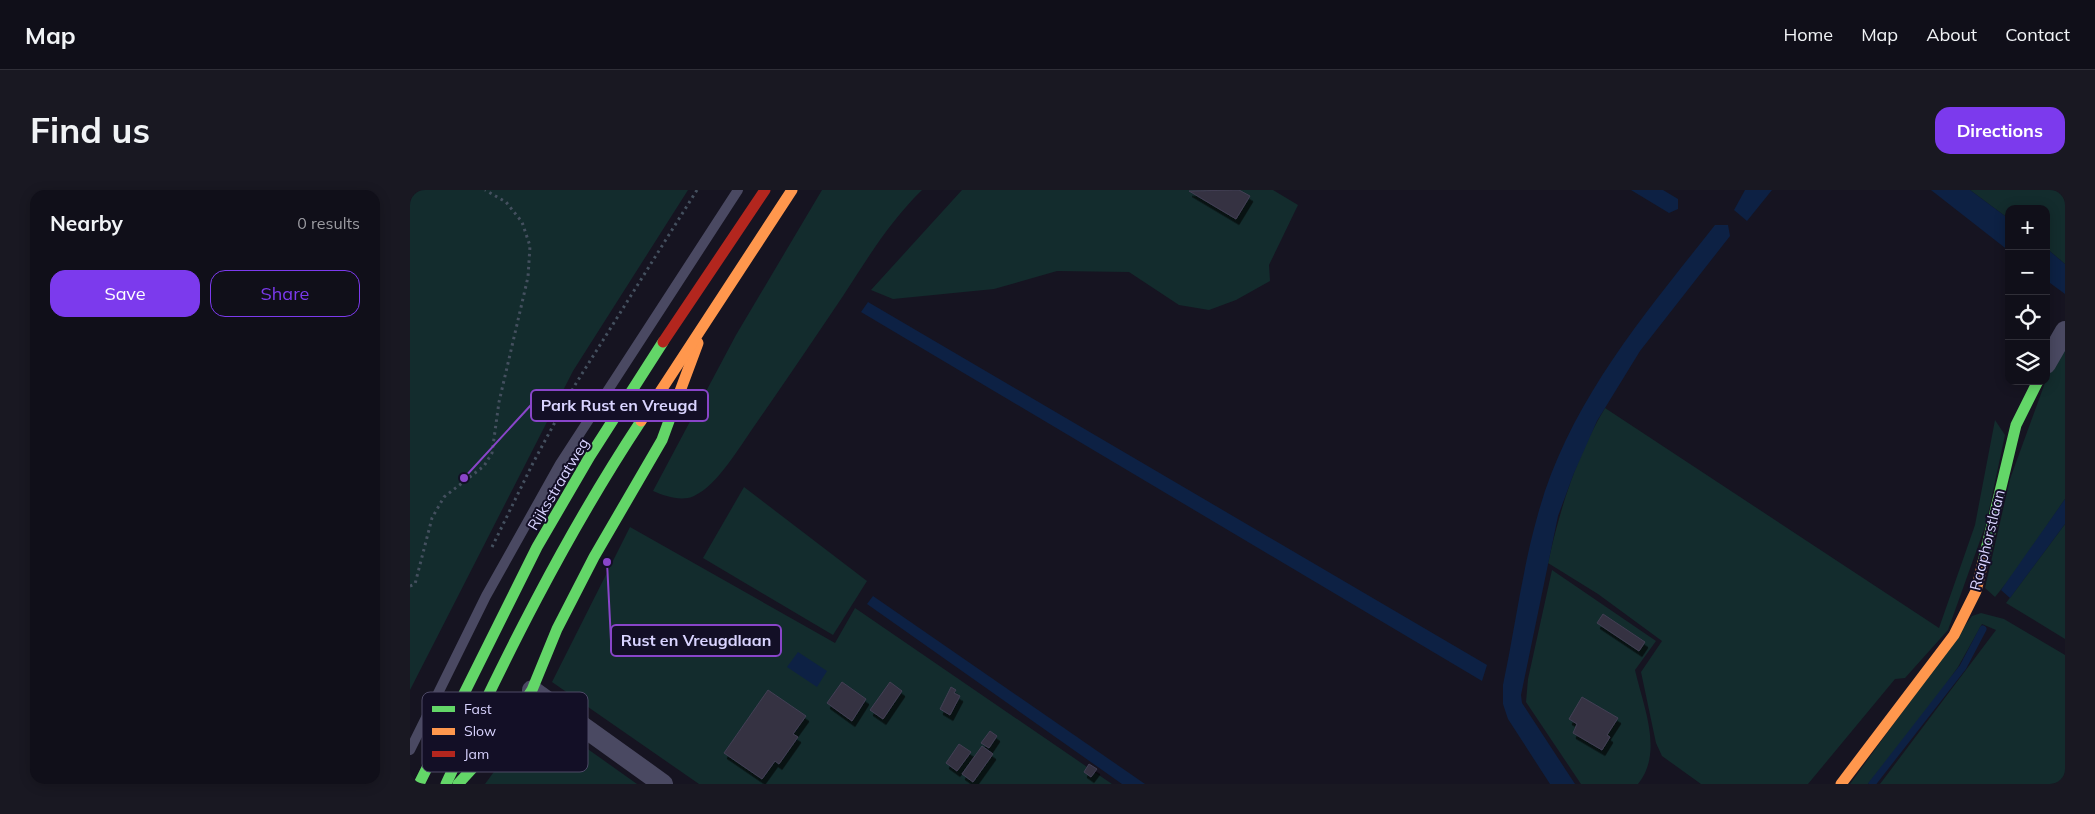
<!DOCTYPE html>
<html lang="en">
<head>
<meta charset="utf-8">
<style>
  :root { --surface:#100f19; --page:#191822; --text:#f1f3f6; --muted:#9c9ca2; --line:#302f38; --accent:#7c3aed }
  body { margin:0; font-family:Mulish,sans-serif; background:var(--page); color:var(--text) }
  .controls { position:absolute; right:15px; top:15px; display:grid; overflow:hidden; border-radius:10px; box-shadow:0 2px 12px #0003 }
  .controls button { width:45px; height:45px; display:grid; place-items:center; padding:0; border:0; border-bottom:1px solid var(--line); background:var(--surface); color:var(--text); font:25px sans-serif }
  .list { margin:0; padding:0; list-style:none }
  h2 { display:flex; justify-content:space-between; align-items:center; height:65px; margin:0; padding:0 20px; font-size:21px }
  h2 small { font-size:16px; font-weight:400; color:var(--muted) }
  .actions { display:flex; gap:10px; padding:15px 20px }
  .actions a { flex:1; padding:11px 0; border:1px solid var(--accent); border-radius:15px; text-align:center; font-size:18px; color:var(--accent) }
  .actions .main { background:var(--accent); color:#fff }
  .icon { flex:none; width:28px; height:28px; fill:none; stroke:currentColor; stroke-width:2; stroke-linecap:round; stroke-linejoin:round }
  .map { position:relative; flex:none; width:1655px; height:594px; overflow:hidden; border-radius:15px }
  header { display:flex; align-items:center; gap:30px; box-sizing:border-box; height:70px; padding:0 25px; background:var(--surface); border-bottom:1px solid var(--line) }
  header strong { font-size:24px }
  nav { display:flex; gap:28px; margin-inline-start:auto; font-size:18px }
  .intro { display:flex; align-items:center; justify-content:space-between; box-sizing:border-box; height:120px; padding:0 30px }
  h1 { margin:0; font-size:35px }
  .button { padding:12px 22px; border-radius:15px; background:var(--accent); color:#fff; font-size:18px; font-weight:700 }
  main { display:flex; gap:30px; padding:0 30px }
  aside { flex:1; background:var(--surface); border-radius:15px; box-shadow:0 2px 12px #0003 }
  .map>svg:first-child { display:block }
</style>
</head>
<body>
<header>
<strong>Map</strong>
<nav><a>Home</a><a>Map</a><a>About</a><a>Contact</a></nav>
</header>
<div class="intro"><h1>Find us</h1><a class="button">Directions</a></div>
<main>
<aside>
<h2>Nearby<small>0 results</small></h2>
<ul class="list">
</ul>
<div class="actions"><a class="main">Save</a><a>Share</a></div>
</aside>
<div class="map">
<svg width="1655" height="594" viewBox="0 0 1655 594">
  <defs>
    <filter id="shadow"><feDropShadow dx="3" dy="5.5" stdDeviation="0" flood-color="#0009"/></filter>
  </defs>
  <rect width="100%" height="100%" fill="#161421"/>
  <g fill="#132c2d">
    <polygon points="0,0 278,0 163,181 0,500"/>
    <path d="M412 0H512C480 31 457 69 433 106 404 149 375 192 345 235 330 256 308 295 284 306 271 312 255 306 243 301L326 145Z"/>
    <polygon points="552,0 863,0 888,15 859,75 860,91 826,110 799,120 769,115 719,82 647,81 584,99 483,109 461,100"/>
    <polygon points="1560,0 1655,0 1655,74 1636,58 1636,19 1599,19 1599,29"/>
    <polygon points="1655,157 1655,309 1607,380 1585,407 1575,398 1600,289 1636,190"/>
    <path d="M1195 218 1529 438 1565 335 1585 230 1595 245 1576 334 1538 440 1495 488 1485 489 1398 594H1291L1252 566 1246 553 1231 482 1252 451 1188 404 1138 373C1150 319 1166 266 1195 218Z"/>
    <polygon points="334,297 457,391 423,445 293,368"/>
    <polygon points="1655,334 1655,449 1596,413"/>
    <polygon points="220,337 425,453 445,418 702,594 289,594 142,492"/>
    <path d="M1142 380 1246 451 1225 480C1233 516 1254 562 1228 594H1171L1116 512 1118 489Z"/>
    <polygon points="1571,423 1594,429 1655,465 1655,594 1470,594 1586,440 1572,434 1548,477 1524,511 1458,594 1440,594 1562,426"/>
    <polygon points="127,523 227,594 75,594"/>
  </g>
  <g fill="#0d2144">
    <polygon points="1221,0 1253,0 1268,9 1268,19 1259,23"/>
    <polygon points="1335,0 1362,0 1337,31 1324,20"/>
    <polygon points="1521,0 1560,0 1599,29 1599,61"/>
    <path d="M1305 35H1318L1320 46 1230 161 1187 231 1164 283 1148 326 1111 505 1112 513 1165 594H1140L1098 529 1093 514V495C1105 438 1112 380 1128 324 1159 212 1234 125 1305 35Z"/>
    <polygon points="1636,58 1655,74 1655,104 1636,90"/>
    <polygon points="458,112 1077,475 1072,491 451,122"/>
    <polygon points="1655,309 1655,334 1600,408 1591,400"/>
    <polygon points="463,406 735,594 712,594 457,414"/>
    <polygon points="388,462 417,481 407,497 377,477"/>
  </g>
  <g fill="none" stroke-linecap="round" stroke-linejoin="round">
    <polyline stroke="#0d2144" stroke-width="7" points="1462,594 1553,477 1573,439"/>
  </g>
  <g fill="#343243" stroke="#433f54" filter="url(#shadow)">
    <polygon points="829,0 840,6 826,29 779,1"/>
    <polygon points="1193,424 1235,452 1229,461 1187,433"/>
    <polygon points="432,492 456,509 442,531 417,513"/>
    <polygon points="480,492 492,501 473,529 460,520"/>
    <polygon points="541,497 546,500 544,503 550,506 540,525 530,519"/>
    <polygon points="358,500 396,526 383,544 388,547 369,574 365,571 352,589 314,563"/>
    <polygon points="1172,507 1208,528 1197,545 1200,547 1192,560 1163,543 1167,534 1159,529"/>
    <polygon points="580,541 587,546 579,558 571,553"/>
    <polygon points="549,554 561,562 547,581 536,573"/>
    <polygon points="572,556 583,564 563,592 552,584"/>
    <polygon points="679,574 687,579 681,587 674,582"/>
  </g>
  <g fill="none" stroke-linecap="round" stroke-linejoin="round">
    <g stroke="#44505f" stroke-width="3" stroke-dasharray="2.5 4" stroke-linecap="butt">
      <polyline points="82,357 123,273 165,195 287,0"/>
      <polyline points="0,396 5,394 22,328 34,307 74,276 82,263 89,212 118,87 120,56 112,32 96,12 75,0"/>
    </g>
    <polyline stroke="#4a4962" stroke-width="10" points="0,560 76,406 150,274 328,0"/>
    <g stroke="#4a4962" stroke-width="20">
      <polyline points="1636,174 1655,141"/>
      <polyline points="122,500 253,594"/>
    </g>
    <g stroke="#63d668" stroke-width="11">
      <polyline points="1573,372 1606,235 1628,191"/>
      <polyline points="9,594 127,357 180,266 253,152"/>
      <path d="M36 594C94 469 155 346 231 231"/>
      <polyline points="48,594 92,546 122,500 147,439 184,367 252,250 263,220"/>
    </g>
    <g stroke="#ff974d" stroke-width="11">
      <polyline points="263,220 288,153"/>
      <polyline points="231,231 382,0"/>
      <polyline points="1431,594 1544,445 1566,401 1573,372"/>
    </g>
    <polyline stroke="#b3261e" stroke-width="11" points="253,152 355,0"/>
  </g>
  <g text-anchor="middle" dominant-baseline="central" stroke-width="4" stroke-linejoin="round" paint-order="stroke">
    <g font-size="15" fill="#d9d4ff" stroke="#130f26">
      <text transform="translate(148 294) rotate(-59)">Rijksstraatweg</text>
      <text transform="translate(1577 350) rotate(-76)">Raaphorstlaan</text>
    </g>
  </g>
  <rect x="12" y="502" width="166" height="80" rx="8" fill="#130f26" stroke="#4e4a67" stroke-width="1"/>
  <rect x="22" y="516" width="23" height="6" fill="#63d668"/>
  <rect x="22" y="538" width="23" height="7" fill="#ff974d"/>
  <rect x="22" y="561" width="23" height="6" fill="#b3261e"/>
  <g font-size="14" fill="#d9d4ff">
    <text x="54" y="524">Fast</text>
    <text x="54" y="546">Slow</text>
    <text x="54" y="569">Jam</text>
  </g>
  <path fill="none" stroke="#8945c9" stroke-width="2" d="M54 288L121 215M197 372L201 451"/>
  <g fill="#8945c9" stroke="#130f26" stroke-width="2">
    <circle cx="54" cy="288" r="5"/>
    <circle cx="197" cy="372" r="5"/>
  </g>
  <g fill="#130f26" stroke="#8945c9" stroke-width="2">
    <rect x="121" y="200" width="177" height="31" rx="5"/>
    <rect x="201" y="435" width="170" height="31" rx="5"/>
  </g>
  <g font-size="16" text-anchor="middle" font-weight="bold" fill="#d9d4ff">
    <text x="209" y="221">Park Rust en Vreugd</text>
    <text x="286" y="456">Rust en Vreugdlaan</text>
  </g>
</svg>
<div class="controls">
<button>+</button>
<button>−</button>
<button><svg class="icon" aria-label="locate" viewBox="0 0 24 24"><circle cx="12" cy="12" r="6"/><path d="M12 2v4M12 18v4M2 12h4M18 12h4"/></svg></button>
<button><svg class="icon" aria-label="layers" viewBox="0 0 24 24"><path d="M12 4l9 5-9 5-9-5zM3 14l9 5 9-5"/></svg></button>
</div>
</div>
</main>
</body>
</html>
